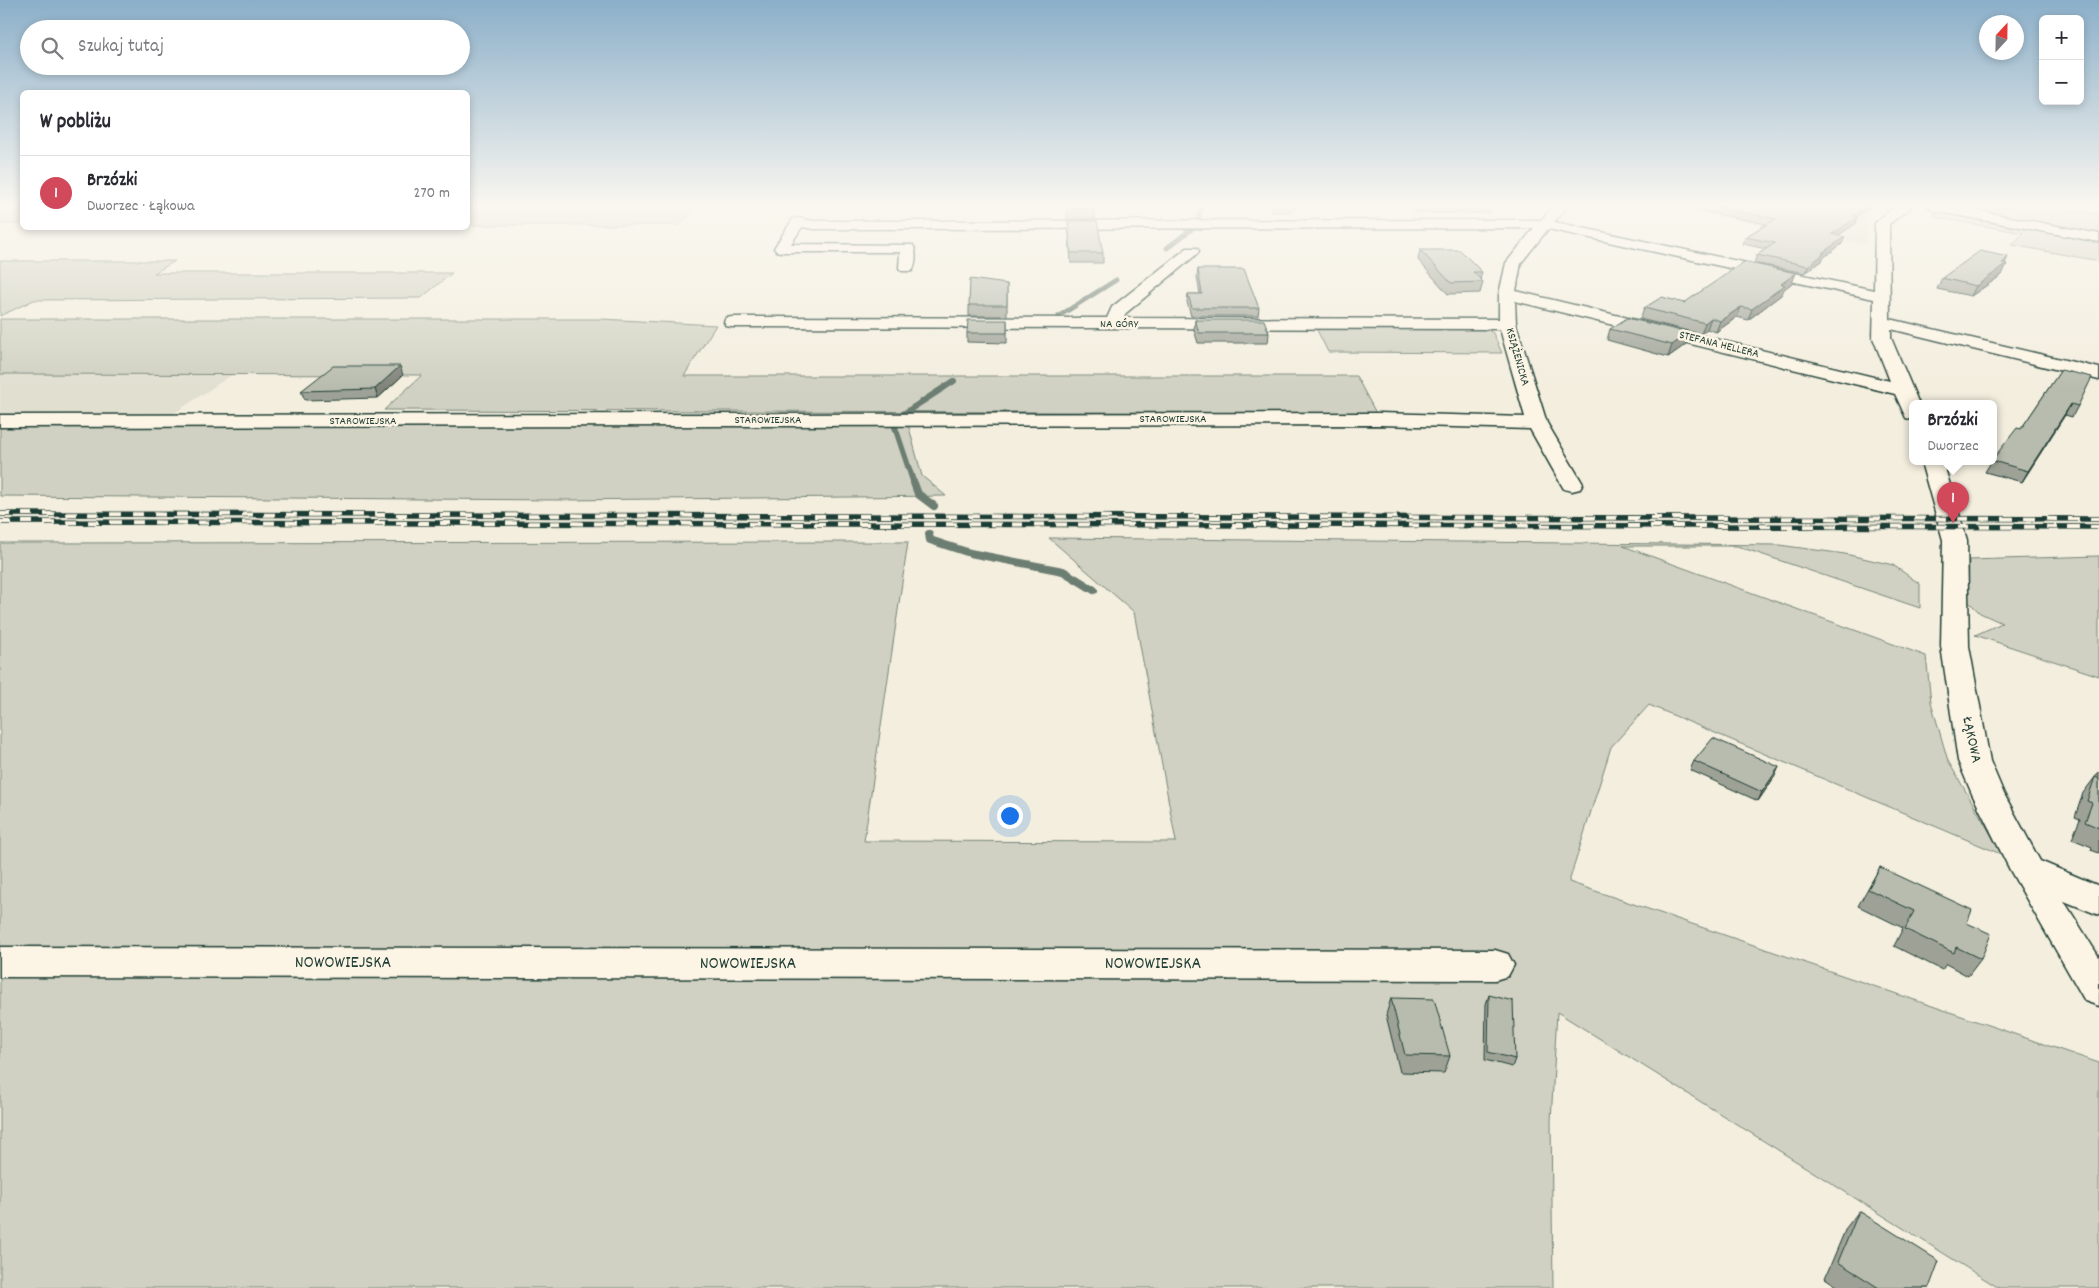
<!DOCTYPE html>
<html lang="pl">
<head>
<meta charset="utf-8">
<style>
  :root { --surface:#fff; --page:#f2f2f3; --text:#2b2b33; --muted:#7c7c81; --line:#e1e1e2; --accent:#d1495b }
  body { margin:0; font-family:Dekko,sans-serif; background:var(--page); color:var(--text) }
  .controls { position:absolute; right:15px; top:15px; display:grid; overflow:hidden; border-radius:8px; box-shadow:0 2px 8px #0003 }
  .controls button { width:45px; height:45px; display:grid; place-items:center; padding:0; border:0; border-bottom:1px solid var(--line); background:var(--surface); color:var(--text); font:25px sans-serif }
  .compass { position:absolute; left:1979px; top:15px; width:45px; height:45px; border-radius:50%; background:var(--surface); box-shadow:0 2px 8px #0003; rotate:22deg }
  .you { position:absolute; left:1009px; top:815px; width:18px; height:18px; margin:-12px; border:4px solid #fff; border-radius:50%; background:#1a73e8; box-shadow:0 0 0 8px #1a73e833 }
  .badge { display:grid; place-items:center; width:32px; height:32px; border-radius:50%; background:var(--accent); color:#fff; font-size:16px; font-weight:700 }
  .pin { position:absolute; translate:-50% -41px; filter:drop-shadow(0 1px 2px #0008) }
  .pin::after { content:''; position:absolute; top:26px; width:18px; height:15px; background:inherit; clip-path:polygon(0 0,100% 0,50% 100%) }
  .popup { position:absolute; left:1909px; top:400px; width:88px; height:65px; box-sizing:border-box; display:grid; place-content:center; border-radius:8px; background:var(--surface); filter:drop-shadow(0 1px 4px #0005); font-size:16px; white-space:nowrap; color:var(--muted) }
  .popup b { font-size:19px; color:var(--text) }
  .popup::after { content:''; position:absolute; left:50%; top:100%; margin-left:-10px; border:10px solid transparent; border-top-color:var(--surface) }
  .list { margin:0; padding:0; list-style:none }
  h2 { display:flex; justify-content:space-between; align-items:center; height:65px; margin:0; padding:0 20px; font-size:21px }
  h2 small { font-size:16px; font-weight:400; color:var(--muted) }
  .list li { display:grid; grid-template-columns:32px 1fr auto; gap:15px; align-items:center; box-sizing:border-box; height:75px; padding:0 20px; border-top:1px solid var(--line) }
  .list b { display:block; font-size:19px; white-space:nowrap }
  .list p { margin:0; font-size:16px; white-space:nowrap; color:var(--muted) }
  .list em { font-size:16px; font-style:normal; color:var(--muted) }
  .icon { flex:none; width:28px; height:28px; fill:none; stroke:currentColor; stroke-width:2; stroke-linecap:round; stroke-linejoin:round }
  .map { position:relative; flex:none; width:2099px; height:1288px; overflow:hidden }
  .search { position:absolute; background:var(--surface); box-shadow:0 2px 8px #0003; left:20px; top:20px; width:450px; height:55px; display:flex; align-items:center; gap:12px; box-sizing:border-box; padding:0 18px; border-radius:28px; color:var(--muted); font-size:19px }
  .panel { position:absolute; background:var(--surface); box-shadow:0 2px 8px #0003; left:20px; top:90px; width:450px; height:140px; border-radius:8px }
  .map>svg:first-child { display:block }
</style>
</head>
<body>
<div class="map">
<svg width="2099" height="1288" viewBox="0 0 2099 1288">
  <rect width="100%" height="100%" fill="#f3eede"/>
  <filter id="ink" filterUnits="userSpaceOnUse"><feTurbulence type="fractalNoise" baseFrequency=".02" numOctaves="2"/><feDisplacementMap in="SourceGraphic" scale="10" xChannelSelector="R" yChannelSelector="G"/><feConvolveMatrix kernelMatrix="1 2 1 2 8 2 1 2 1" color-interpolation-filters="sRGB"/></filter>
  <g filter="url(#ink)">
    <g fill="#e1dfd0">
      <polygon points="1668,207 1874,207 1883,209 1868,221 1865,245"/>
      <polygon points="0,374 233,374 170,416 0,416"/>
    </g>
    <g fill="#d0d1c2" stroke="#78877b">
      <rect x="0" y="207" width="22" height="17"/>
      <polygon points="468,207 697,207 679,225 468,225"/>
      <polygon points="2040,207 2099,214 2099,261 2012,245 2023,233 1934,217 1935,210 1927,208"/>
      <polygon points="0,261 175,261 154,273 452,273 421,298 34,300 0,316"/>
      <polygon points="0,319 601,319 716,325 684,376 1356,376 1376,413 384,410 422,375 0,374"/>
      <polygon points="1316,328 1485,328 1493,333 1502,353 1328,352"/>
      <polygon points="0,424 908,424 922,476 946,496 563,500 0,496"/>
      <polygon points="1049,538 1779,545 1845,554 1893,565 1920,584 1920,608 1737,546 1623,546 1926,656 1931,702 1948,761 2003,855 1649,705 1611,747 1569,882 2099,1063 2099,1288 1999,1288 1557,1012 1551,1121 1553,1288 0,1288 0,543 908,542 864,841 1176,842 1134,612"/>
      <polygon points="2099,556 2099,676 1975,635 2002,623 1980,613 1968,601 1969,560"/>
    </g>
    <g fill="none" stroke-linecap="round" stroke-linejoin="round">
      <g stroke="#6c7d72" stroke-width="5">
        <polyline points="1198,220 1201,207"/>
        <polyline points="1167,248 1197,225"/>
        <polyline points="1059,316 1116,280"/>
      </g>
      <g stroke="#6c7d72" stroke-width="6">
        <polyline points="900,416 954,381"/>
        <polyline points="895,427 914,484"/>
      </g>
      <g stroke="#6c7d72" stroke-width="8">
        <polyline points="914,483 918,494 934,506"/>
        <polyline points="929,534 930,540 970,553 1063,571 1094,590"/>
      </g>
      <defs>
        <g id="minor">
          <path d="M1553 207H1567L1554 222 1874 290 1875 223 1894 207H1911L1889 224 1890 319 2099 368V380L1891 329V338L1919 404H1913V420L1906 418 1895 394 1515 301 1516 324 1547 423 1583 484 1580 489 1572 491 1564 489 1561 484 1530 429 1379 425 0 427V415L1379 413 1525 417 1500 329 732 327 726 326 724 322 726 318 732 317 1107 318 1112 307 1187 248H1197L1199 251 1197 254 1126 313 1124 318 1499 319V294L1506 263 1534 228 814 229 802 227 791 244 913 245C917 251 916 265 912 271H902L899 268 900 252H781L776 251 774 248 793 219 798 218 814 221 1541 220ZM1548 229 1874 299 1873 338 1890 381 1516 291 1521 263Z"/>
          <polygon points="1929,207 1958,207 2099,234 2099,242 1935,211"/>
          <polygon points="1921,462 1943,462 1967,540 1969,646 1990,761 2004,794 2040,861 2099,886 2099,915 2064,901 2099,957 2099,1006 2085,1001 2010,870 1972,794 1958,761 1941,646 1943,540"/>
          <polygon points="0,947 1495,950 1508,954 1514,965 1508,976 1495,980 0,977"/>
        </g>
      </defs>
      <use href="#minor" stroke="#1f3d34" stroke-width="3"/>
      <use href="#minor" fill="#fcf5e5" fill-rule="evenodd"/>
      <defs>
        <g id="rail">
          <polyline points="0,514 2099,519"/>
          <polyline points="0,522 2099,527"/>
        </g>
      </defs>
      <use href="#rail" stroke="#1f3d34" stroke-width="5.5"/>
      <use href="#rail" stroke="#fcf5e5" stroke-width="4" stroke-dasharray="11" stroke-linecap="butt"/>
    </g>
    <g fill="#9ea296" stroke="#1f3d34">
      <rect x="1067" y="207" width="28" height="12"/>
      <polygon points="1270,207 1296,207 1292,212 1272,212"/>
      <polygon points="1410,207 1491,207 1490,213 1415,213"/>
      <polygon points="1680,207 1870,207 1857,217 1855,224 1838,235 1842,244 1823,258 1822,261 1805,273 1754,263 1757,255 1766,249 1743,244 1745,237 1766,224"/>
      <polygon points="1068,221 1103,253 1103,263 1071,263"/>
      <polygon points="1420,250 1482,272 1480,280 1483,282 1480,293 1448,294 1418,260"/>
      <polygon points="2005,264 2002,275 1971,296 1937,289 1942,278"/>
      <polygon points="1198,269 1259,308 1258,316 1191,316 1187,302 1188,294 1200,294 1197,277"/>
      <polygon points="1792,283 1783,290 1781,295 1748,320 1737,317 1716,332 1707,329 1701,334 1640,319 1644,308 1684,303"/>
      <polygon points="1007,284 1007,316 969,316 969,305"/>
      <polygon points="1007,320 1007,343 967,342 967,333"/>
      <polygon points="1195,320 1269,333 1268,343 1198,343 1194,330"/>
      <polygon points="1610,329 1689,333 1685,345 1668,357 1607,340"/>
      <polygon points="2061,370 2078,406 2072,417 2065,415 2022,482 1985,472 1991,462 1993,462 1993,459 2021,429"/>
      <polygon points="403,375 378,398 305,400 301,391"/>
      <polygon points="1694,761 1775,776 1758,801 1690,770"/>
      <polygon points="2099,772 2099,853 2091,850 2092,847 2072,839 2080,819 2075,817 2083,793"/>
      <polygon points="1880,867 1967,923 1981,959 1968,976 1946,964 1942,970 1894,946 1903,928 1858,906"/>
      <polygon points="1489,995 1515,1059 1512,1067 1485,1060 1486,1004"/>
      <polygon points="1391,998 1450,1056 1444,1073 1400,1072 1386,1015"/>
      <polygon points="1859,1211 1929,1288 1840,1288 1825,1278 1846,1228"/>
    </g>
    <g fill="#81847a" stroke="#1f3d34">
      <polygon points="1864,207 1870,207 1857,217 1855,224 1829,242 1832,234 1853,216"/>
      <polygon points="1845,237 1842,244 1823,258 1822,261 1805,273 1808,266 1822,253"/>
      <polygon points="2008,257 2004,266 2007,264 2002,275 1971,296 1976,286"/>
      <polygon points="1796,273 1792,283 1783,290 1781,295 1748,320 1752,309 1781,284"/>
      <polygon points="1741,307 1737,317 1716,332 1720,321"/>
      <polygon points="1711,318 1707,329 1701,334 1705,323"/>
      <polygon points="1689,333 1685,345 1668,357 1672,345"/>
      <polygon points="400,366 403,375 378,398 375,389"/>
      <polygon points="2071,404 2065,415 2022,482 2028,471"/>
      <polygon points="1779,767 1775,776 1758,801 1762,792"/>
    </g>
    <g fill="#b8bcae" stroke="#1f3d34">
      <polygon points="1067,207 1095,207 1095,209 1068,209"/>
      <polygon points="1717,207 1864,207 1853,216 1858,217 1832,234 1845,237 1822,253 1825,253 1808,266 1757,255 1775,243 1745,237 1776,219"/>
      <polygon points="1068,221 1097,221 1103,253 1071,253"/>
      <polygon points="1420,250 1460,250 1482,272 1473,272 1483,282 1451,283"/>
      <polygon points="1980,251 2008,257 2002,263 2007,264 1976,286 1942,278"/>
      <polygon points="1744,262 1796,273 1781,284 1785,285 1752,309 1741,307 1720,321 1711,318 1705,323 1644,308 1662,297 1684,303"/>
      <polygon points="1198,269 1244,269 1259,308 1192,308 1188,294 1202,294"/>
      <polygon points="970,279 1007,284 1007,305 969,305"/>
      <polygon points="1627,318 1689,333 1672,345 1610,329"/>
      <polygon points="968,320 1007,320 1007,333 967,333"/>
      <polygon points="1195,320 1264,320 1269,333 1199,333"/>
      <polygon points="333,366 400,366 375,389 301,391"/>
      <polygon points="2061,370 2092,377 2078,406 2071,404 2028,471 1993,461 1993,459 2017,428 2021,429"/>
      <polygon points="1713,738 1779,767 1762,792 1694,761"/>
      <polygon points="2095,777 2099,779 2099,828 2085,822 2092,803 2087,801"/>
      <polygon points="1880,867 1972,910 1967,923 1991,934 1981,959 1956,947 1954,953 1905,929 1914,911 1868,889"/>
      <polygon points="1489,995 1513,1001 1515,1059 1488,1052"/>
      <polygon points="1391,998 1434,999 1450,1056 1405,1055"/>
      <polygon points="1859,1211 1939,1261 1929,1288 1879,1288 1838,1262"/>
    </g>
  </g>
  <linearGradient id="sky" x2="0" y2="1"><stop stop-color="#8bafc9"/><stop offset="0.53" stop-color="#faf7f0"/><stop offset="1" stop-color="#faf7f0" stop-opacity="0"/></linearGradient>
  <rect width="2099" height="388" fill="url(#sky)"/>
  <g text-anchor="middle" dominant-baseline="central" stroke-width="5" stroke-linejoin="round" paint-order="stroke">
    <g font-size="12" fill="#1f3d34" stroke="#fcf5e5">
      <text x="1119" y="324">NA GÓRY</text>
      <text transform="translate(1719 345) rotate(14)">STEFANA HELLERA</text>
      <text transform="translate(1517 357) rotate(74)">KSIĄŻENICKA</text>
      <text x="1173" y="419">STAROWIEJSKA</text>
      <text x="768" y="420">STAROWIEJSKA</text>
      <text x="363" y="421">STAROWIEJSKA</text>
    </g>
    <g font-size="15" fill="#1f3d34" stroke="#fcf5e5">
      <text transform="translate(1971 740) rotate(78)">ŁĄKOWA</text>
    </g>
    <g font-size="18" fill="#1f3d34" stroke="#fcf5e5">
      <text x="343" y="963">NOWOWIEJSKA</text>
      <text x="748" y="964">NOWOWIEJSKA</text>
      <text x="1153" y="964">NOWOWIEJSKA</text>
    </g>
  </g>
</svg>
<div class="controls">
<button>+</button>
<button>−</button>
</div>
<svg class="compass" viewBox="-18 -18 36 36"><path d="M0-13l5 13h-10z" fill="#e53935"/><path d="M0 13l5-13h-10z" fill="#7c7c81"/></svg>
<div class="you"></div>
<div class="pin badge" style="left:1953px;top:523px">1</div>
<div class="popup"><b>Brzózki</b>Dworzec</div>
<div class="search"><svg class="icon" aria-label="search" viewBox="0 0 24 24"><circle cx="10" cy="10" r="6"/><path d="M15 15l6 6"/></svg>Szukaj tutaj</div>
<section class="panel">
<h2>W pobliżu<small></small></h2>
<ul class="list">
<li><span class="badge">1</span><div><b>Brzózki</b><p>Dworzec · Łąkowa</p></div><em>270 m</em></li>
</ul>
</section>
</div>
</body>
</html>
